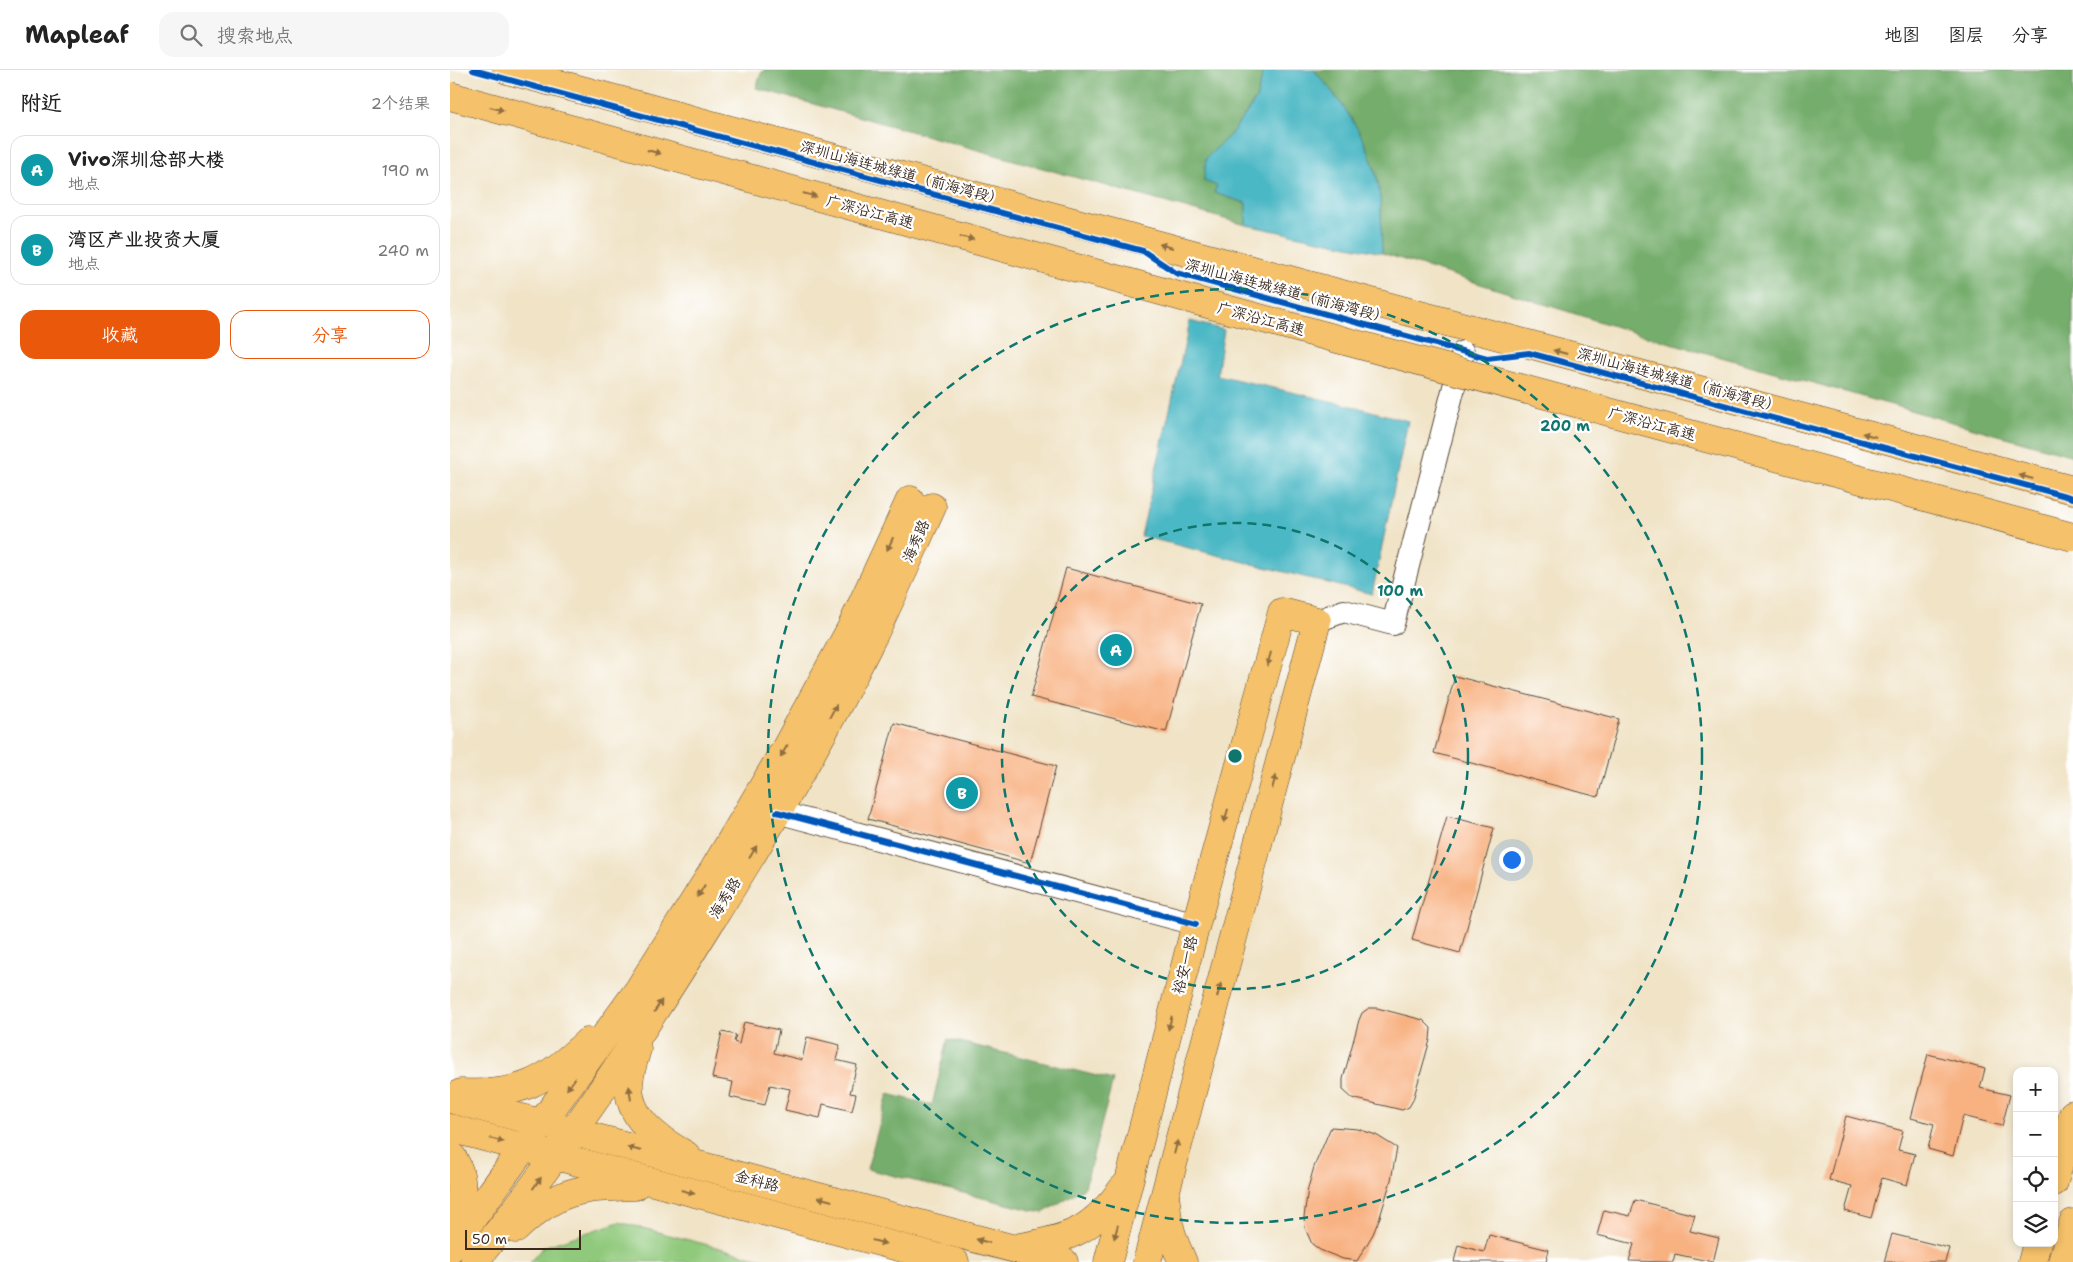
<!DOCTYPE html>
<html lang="zh">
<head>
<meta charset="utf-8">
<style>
  :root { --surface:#fff; --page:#f6f6f6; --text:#222; --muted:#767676; --line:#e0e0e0; --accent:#ea580c }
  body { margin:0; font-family:"Shantell Sans","LXGW WenKai TC",sans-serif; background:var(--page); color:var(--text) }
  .controls { position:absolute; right:15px; bottom:15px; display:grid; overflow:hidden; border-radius:10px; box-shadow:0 2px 8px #0003 }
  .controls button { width:45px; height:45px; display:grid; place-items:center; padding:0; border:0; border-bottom:1px solid var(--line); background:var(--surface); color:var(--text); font:25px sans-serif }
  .scale { position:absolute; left:15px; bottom:12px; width:116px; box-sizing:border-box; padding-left:5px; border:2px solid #3b2a1e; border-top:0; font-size:14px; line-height:18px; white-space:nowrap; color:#3b2a1e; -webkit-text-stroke:4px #fff; paint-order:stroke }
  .you { position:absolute; left:1061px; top:789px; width:18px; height:18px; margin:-12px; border:4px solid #fff; border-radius:50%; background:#1a73e8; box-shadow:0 0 0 8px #1a73e833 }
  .badge { display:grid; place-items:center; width:32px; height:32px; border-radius:50%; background:var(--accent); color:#fff; font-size:16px; font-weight:700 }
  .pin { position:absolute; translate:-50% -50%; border:2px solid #fff; box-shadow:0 1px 5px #0006 }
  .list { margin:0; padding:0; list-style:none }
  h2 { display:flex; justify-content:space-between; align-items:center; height:65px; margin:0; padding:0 20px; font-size:21px }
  h2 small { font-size:16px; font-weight:400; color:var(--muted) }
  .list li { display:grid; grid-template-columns:32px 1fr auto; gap:15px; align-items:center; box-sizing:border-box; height:70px; margin:0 10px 10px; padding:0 10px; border:1px solid var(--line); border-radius:15px }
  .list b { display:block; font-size:19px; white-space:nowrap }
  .list p { margin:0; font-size:16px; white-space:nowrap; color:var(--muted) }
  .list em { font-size:16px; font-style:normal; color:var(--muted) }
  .actions { display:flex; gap:10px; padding:15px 20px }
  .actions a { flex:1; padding:11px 0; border:1px solid var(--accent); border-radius:15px; text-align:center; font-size:18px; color:var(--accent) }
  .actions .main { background:var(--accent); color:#fff }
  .icon { flex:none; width:28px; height:28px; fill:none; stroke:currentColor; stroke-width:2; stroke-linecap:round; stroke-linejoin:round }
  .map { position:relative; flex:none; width:1623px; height:1192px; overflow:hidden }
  header { display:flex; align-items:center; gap:30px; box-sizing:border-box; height:70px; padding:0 25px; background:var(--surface); border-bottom:1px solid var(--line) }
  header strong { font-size:24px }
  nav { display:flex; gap:28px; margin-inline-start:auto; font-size:18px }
  .search { width:350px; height:45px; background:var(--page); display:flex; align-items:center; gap:12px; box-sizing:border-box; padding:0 18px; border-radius:15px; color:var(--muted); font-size:19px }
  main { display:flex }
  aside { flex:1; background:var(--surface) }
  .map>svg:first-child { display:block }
</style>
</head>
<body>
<header>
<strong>Mapleaf</strong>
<div class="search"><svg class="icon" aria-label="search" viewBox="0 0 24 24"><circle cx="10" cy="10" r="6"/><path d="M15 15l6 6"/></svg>搜索地点</div>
<nav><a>地图</a><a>图层</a><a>分享</a></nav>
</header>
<main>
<aside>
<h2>附近<small>2个结果</small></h2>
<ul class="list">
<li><span class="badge" style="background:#0f9aa8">A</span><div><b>Vivo深圳总部大楼</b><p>地点</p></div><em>190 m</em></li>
<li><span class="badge" style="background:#0f9aa8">B</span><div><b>湾区产业投资大厦</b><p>地点</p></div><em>240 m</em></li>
</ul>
<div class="actions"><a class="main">收藏</a><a>分享</a></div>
</aside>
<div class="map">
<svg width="1623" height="1192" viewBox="0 0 1623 1192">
  <rect width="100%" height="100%" fill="#fff"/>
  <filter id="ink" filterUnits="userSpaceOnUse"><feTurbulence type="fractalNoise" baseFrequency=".02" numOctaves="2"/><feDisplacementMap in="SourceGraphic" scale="10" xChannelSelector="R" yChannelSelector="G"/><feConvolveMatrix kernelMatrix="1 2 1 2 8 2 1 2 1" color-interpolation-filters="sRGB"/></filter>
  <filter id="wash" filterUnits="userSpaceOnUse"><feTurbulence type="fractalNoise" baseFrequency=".0096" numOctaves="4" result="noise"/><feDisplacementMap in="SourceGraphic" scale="20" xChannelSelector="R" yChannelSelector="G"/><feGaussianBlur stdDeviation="1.12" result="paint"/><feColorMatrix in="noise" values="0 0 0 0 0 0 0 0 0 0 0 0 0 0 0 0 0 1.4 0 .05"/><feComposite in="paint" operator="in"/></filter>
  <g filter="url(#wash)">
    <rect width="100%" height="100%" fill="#f0e3c6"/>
    <polygon fill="#90c97c" stroke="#667a4d" points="169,1152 324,1192 80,1192 93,1177"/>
    <g fill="#74ad6c" stroke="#586c45">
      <polygon points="314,0 814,0 806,29 780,65 756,88 754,111 767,116 764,123 796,133 796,155 306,18 311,3"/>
      <path d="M864 0H1623V386L1189 264 932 183C931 161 932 136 928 113 919 69 893 33 864 0Z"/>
      <polygon points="498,969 663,1010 635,1117 593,1143 417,1099 438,1024 482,1035"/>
    </g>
    <g fill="#4bb8c5" stroke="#437172">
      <path d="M814 0H864C893 33 919 69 928 113 932 136 931 161 932 183L796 155V133L764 123 767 116 754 111 756 88 780 65 806 30Z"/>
      <polygon points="740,251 774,260 767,305 906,337 958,351 922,524 691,466"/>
    </g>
    <g id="blocks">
      <g fill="#f8b181">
        <polygon points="616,498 751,534 716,662 581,627"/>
        <polygon points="1005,606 1169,649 1148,727 984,683"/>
        <polygon points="444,653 606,696 580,793 418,749"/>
        <polygon points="997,746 1044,758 1010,883 962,870"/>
        <polygon points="919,938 927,938 973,950 981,958 980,970 963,1030 959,1037 952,1040 902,1028 893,1020 893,1009 909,950 912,943"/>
        <polygon points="294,952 329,960 324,983 352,990 357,967 390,975 386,990 407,995 400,1023 406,1024 402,1041 373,1034 370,1048 335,1040 340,1019 320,1015 315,1035 280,1027 283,1012 262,1008 272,962 286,965 284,972 289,974"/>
        <polygon points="1478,984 1535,999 1530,1018 1560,1025 1552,1056 1513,1046 1503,1086 1478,1079 1484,1054 1461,1048"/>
        <polygon points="1396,1046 1453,1061 1448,1080 1465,1084 1457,1115 1432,1108 1421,1148 1395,1141 1402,1116 1379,1110"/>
        <polygon points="881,1057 908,1059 926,1065 947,1078 941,1110 930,1147 923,1164 907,1191 893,1189 870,1180 862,1174 855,1158 854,1147 858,1118 864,1097"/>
        <polygon points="1185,1130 1245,1145 1240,1161 1269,1168 1263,1192 1225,1184 1223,1192 1179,1191 1184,1174 1147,1165 1154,1140 1180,1146"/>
        <polygon points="1442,1164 1499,1178 1495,1192 1434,1192"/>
        <polygon points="1039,1165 1099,1180 1096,1192 1004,1192 1008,1175 1034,1182"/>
      </g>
    </g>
  </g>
  <g filter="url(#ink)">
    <use href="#blocks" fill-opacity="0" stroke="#564637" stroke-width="1"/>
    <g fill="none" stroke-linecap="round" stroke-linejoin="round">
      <defs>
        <g id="minor">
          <polyline points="867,551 894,541 943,554 1013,282"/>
          <polyline points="327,742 746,854"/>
        </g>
        <g id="major">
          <path d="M187 979C184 990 180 1001 179 1013 177 1048 209 1070 236 1085"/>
          <path d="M11 1023C71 1026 94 1012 137 972"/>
          <polyline points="0,1029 614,1192"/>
          <polyline points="0,1058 505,1192"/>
          <path d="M0 1084C18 1108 12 1137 0 1162"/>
          <polyline points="1604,1112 1623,1044"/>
          <path d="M716 1132C717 1154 723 1172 733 1192"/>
          <path d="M66 1159C108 1119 129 1118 185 1116"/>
          <path d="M570 1177C621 1168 642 1161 673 1118"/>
          <polyline points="0,1179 189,919 263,801 334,681 400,560 460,430"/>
          <path d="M24 1192C111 1085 185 974 258 856 316 763 373 669 421 570 443 526 462 481 482 437"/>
          <polyline points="658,1192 746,854 832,542 867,551 697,1192"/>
          <polyline points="1582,1192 1587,1173"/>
          <polyline points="1612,1192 1623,1153"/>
        </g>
        <polyline id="highway" points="57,0 1623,420"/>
      </defs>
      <use href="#minor" stroke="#564637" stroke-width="24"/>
      <use href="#major" stroke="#564637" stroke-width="29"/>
      <use href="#highway" stroke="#564637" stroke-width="29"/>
      <use href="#minor" stroke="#fff" stroke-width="22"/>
      <use href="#major" stroke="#f5c16b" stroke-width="28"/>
      <use href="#highway" stroke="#f5c16b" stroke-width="28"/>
      <defs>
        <polyline id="highway-bridge" points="0,26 776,239 1623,467"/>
      </defs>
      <use href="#highway-bridge" stroke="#564637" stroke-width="29" stroke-linecap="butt"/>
      <use href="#highway-bridge" stroke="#f5c16b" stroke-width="28"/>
      <defs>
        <g id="cycleway">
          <polyline points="23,0 693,181 726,203 1037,288 1079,283 1623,428"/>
          <polyline points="327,742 746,854"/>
        </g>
      </defs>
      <use href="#cycleway" stroke="#fff" stroke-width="9"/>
      <use href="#cycleway" stroke="#0057b8" stroke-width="6"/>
    </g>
    <defs><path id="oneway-solid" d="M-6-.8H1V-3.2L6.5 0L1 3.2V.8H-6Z" transform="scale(1.25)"/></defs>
    <g fill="#8f6e41">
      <use href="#oneway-solid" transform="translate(47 39) rotate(15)"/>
      <use href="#oneway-solid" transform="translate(204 82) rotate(15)"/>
      <use href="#oneway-solid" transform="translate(360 125) rotate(15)"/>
      <use href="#oneway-solid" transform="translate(517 168) rotate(15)"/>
      <use href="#oneway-solid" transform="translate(716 176) rotate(-165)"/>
      <use href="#oneway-solid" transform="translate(1110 282) rotate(-165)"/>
      <use href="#oneway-solid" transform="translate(1419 365) rotate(-165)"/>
      <use href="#oneway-solid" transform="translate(1576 407) rotate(-165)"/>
      <use href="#oneway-solid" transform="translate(440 474) rotate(115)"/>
      <use href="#oneway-solid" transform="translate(819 589) rotate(106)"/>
      <use href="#oneway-solid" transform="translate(383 641) rotate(-62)"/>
      <use href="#oneway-solid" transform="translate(334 681) rotate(120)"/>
      <use href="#oneway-solid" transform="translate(824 712) rotate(-75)"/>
      <use href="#oneway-solid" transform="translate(776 746) rotate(106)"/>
      <use href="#oneway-solid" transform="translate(303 782) rotate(-59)"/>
      <use href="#oneway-solid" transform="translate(251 821) rotate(122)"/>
      <use href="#oneway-solid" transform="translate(769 920) rotate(-75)"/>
      <use href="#oneway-solid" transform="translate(208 936) rotate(-58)"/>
      <use href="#oneway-solid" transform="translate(720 953) rotate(104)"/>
      <use href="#oneway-solid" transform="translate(121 1014) rotate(126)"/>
      <use href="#oneway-solid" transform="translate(180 1023) rotate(-97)"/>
      <use href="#oneway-solid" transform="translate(47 1070) rotate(14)"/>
      <use href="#oneway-solid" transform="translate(726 1077) rotate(-75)"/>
      <use href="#oneway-solid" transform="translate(184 1079) rotate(-165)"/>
      <use href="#oneway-solid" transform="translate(87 1113) rotate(-54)"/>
      <use href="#oneway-solid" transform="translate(238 1122) rotate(15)"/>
      <use href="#oneway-solid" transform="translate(375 1129) rotate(-165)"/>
      <use href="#oneway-solid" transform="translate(666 1162) rotate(105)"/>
      <use href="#oneway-solid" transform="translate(533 1171) rotate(-165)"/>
      <use href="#oneway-solid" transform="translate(429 1172) rotate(15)"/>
    </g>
  </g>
  <g fill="none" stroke="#0f766e" stroke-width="2.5" stroke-dasharray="9 6">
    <circle cx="785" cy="686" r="233"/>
    <circle cx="785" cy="686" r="467"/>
  </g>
  <g text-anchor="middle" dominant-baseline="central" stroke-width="4.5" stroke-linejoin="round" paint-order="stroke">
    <g font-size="15" fill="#3b2a1e" stroke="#fff">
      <text transform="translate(452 103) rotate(15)">深圳山海连城绿道（前海湾段）</text>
      <text transform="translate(420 142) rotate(15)">广深沿江高速</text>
      <text transform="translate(837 221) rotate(15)">深圳山海连城绿道（前海湾段）</text>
      <text transform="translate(811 249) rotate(15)">广深沿江高速</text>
      <text transform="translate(1229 310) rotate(15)">深圳山海连城绿道（前海湾段）</text>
      <text transform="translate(1202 354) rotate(15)">广深沿江高速</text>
      <text transform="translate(466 471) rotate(-66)">海秀路</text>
      <text transform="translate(275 828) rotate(-58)">海秀路</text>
      <text transform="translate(735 895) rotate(-76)">裕安一路</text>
      <text transform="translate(307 1111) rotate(15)">金科路</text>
    </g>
  </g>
  <circle cx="785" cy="686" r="8" fill="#0f766e" stroke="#fff" stroke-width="2.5"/>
  <g font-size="15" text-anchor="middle" font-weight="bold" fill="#0f766e" stroke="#fff" stroke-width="4.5" stroke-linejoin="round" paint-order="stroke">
    <text x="1115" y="361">200 m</text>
    <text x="950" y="526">100 m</text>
  </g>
</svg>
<div class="controls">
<button>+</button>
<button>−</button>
<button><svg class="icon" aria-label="locate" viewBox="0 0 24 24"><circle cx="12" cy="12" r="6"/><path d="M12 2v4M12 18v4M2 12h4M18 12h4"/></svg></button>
<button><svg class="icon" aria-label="layers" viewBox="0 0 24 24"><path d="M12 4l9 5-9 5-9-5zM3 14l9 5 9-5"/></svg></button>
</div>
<div class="scale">50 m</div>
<div class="you"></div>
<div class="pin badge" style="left:666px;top:580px;background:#0f9aa8">A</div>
<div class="pin badge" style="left:512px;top:723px;background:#0f9aa8">B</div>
</div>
</main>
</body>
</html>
